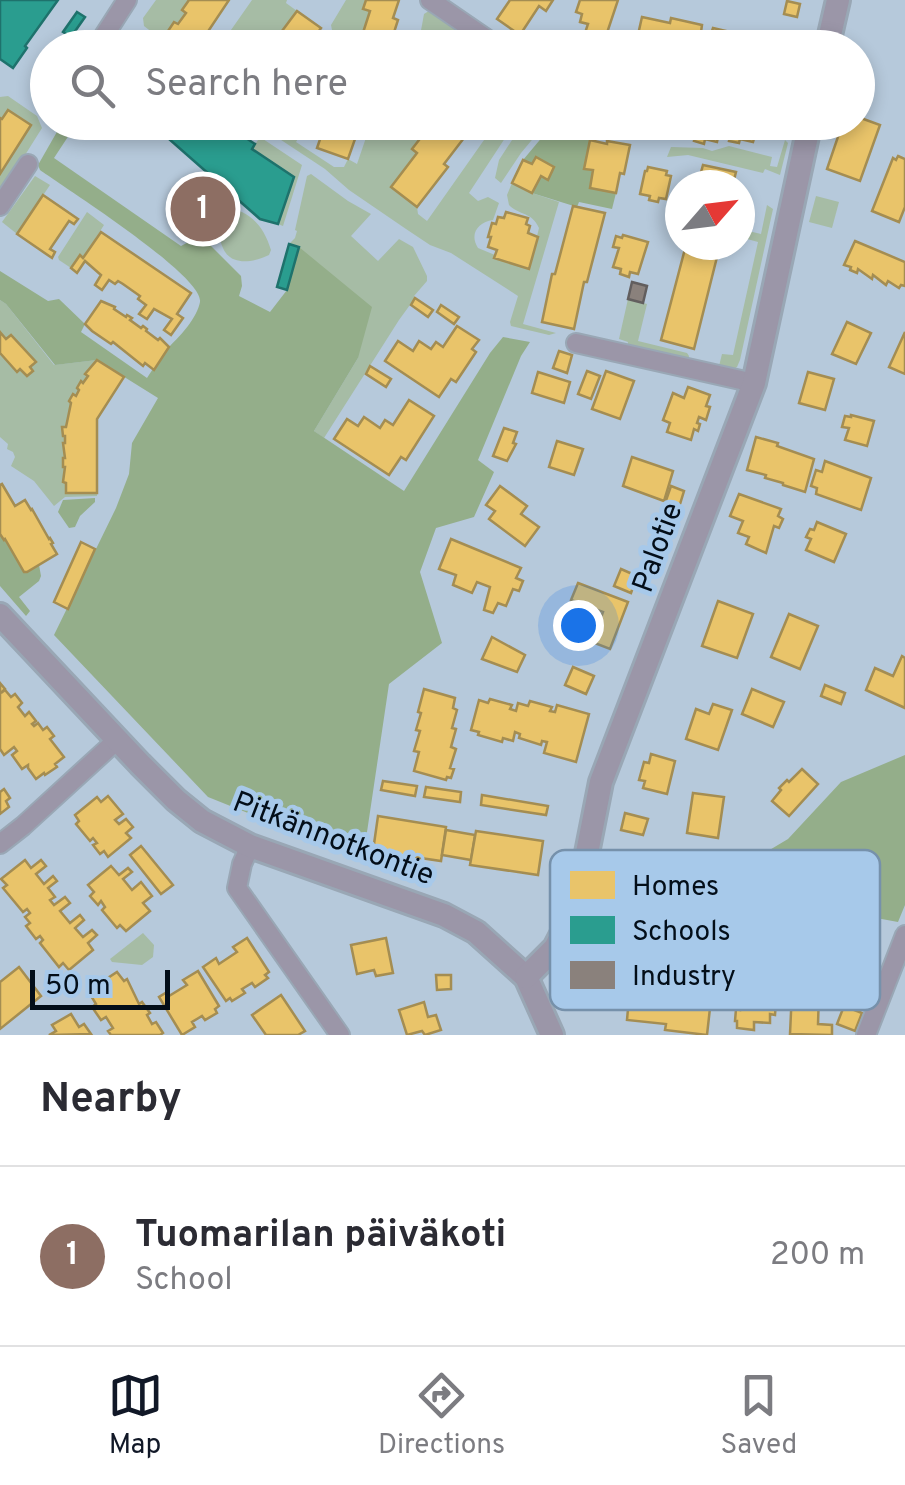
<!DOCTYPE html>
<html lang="en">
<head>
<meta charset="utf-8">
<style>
  :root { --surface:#fff; --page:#f2f2f3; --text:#2b2b33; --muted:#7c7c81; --line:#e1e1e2; --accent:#111827 }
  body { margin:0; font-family:Overpass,sans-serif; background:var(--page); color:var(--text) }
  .compass { position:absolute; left:665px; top:170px; width:90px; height:90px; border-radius:50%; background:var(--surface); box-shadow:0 5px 15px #0003; rotate:62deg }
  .scale { position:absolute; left:30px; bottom:25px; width:140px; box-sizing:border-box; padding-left:10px; border:5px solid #030e19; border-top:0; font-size:28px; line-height:35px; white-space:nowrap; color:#030e19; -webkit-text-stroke:8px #a7c9ea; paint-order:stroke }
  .you { position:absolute; left:578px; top:625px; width:35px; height:35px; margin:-25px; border:8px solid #fff; border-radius:50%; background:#1a73e8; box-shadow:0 0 0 15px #1a73e833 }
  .badge { display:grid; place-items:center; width:65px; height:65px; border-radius:50%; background:var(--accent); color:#fff; font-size:32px; font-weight:700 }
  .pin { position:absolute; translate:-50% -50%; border:5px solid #fff; box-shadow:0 2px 10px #0006 }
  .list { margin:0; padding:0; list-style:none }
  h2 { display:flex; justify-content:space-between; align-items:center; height:130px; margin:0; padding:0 40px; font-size:42px }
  h2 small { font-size:32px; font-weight:400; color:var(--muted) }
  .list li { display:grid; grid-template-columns:65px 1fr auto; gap:30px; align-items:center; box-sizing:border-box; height:180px; padding:0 40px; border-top:2px solid var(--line) }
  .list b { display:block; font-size:38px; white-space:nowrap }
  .list p { margin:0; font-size:32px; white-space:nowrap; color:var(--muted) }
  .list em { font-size:32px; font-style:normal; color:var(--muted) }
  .icon { flex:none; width:55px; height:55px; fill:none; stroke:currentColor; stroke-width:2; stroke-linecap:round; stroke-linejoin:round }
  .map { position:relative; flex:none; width:905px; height:1035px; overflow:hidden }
  .search { position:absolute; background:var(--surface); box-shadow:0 5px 15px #0003; left:30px; right:30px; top:30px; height:110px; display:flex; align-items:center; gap:25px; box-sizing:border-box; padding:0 35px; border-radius:55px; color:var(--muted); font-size:38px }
  .sheet { height:310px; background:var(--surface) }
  nav { display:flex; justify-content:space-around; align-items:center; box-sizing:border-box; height:140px; border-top:2px solid var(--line); background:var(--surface); font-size:28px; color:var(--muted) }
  nav a { display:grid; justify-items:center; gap:5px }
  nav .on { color:var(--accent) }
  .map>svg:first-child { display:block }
</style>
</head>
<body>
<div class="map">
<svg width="905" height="1035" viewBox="0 0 905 1035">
  <rect width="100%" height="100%" fill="#b6c9db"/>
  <g fill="#a6bca5">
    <polygon points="156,0 189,0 182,10 186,13 162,40 144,26 143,18"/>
    <polygon points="252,0 287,0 286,3 297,11 283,31 286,33 276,47 244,47 238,44 242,38 231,30"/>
    <polygon points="346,0 366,0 363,9 370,11 359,45 346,41 332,30 331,25"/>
    <polygon points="432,9 462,28 449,47 431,47 420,36 424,14"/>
    <polygon points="8,96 37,116 42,128 0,195 0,174 31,125 9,110 2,119 0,118 0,97"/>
    <path d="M275 123H326L320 141 304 129 296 142 334 167H344L348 159 357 164 371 123H388L403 134 410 123H433L413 149 417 153 391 187 417 207 418 214 427 221 496 123H515L469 193 478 201 488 197 499 203 493 220C478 222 469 234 478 248L495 255V259L529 269 539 228C531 211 520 216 509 205L507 195 512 183 532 193 559 202 523 324 556 333 549 335 511 326 510 322 518 296 451 253 430 245 406 229 349 190 325 169 269 132Z"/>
    <polygon points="523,123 546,123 521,153 501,183 495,178 499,160"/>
    <polygon points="260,137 302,165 283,226 278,224 294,177 252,149"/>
    <polygon points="785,140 788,143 780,175 765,169 763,173 688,155 667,157 671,147 703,148 712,151 729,146 772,157 770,166 777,167"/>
    <polygon points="311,174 348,201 371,214 351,236 378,261 399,239 413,247 427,276 427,281 414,296 415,298 399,320 324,438 314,431 358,358 299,248 289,244 295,238 297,231 295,230 307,176"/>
    <polygon points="35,176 50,185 17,234 2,222"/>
    <polygon points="816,196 839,202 832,228 809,222"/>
    <path d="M190 204C229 205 258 207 271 250L269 255C254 262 231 267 223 248 220 242 220 236 218 231L209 228 188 230C179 224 172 217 180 207Z"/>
    <polygon points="767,205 773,209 740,360 737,367 731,371 715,367 714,365 719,366 722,354 733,355 758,242 740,237 740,229 761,234"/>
    <polygon points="87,212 104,225 83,258 79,256 71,268 59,260 58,257"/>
    <polygon points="628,299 647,304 638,341 687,353 689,356 688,362 627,349 628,342 619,339"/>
    <polygon points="0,300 6,304 54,365 97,360 86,373 88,376 83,383 81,382 77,387 79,390 76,396 73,395 69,401 71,403 66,427 62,428 63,435 65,436 65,443 63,444 65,458 63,458 63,466 65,467 66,473 63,474 63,482 97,493 97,496 65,497 54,506 34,481 11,466 15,457 13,452 7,449 8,444 0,437"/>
    <polygon points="143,933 154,945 153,957 142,965 112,962 110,959"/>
  </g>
  <g fill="#94ae8a">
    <path d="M62 123H77L54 158 181 246 194 239 205 240 241 276 242 286 239 296 270 312 287 290 299 247 372 307 358 358 314 431 404 491 490 353 503 337 530 342 521 356 478 460 494 472 474 517 436 528 420 572 442 643 389 684 363 859 208 797 54 635 116 508 129 474 132 443 158 398 97 360 55 365 6 304 0 300V271L48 301 59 299 85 324 81 332 147 378C154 368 161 355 170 346 181 335 197 318 200 302 204 276 65 188 40 170L38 165Z"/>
    <polygon points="554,123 581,123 590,140 585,169 593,170 590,187 616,193 612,209 579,202 577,207 532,193 541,176 548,179 554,167 536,157 532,164 523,160"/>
    <polygon points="95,498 95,502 80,516 75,527 69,528 58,512 63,500"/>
    <polygon points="0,534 3,539 6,539 24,571 27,572 39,565 41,576 39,581 19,597 30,611 26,616 0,586"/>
    <polygon points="905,755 905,905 898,922 730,891 734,871 788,839 841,782"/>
  </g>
  <g fill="#e9c46a" stroke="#a48d52" stroke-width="2.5">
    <polygon points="189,0 229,0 197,48 173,48 162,40 174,22 178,24 186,13 182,10"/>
    <polygon points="366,0 399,0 393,18 398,20 389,48 366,48 359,45 370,11 363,9"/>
    <polygon points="510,0 553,0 546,11 539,6 520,35 497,19"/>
    <polygon points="580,0 618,0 602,48 580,48 588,24 580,22 582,14 576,12"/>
    <polygon points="787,1 800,4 797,17 784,14"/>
    <polygon points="297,11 321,28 309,46 311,48 276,48 286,33 282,31"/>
    <polygon points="642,17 670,23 671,18 702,25 701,32 711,34 713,28 760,39 758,48 635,48"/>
    <polygon points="792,36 809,40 807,48 790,48"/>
    <polygon points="8,110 31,125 0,174 0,118 2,119"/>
    <polygon points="858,117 880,125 860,181 827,169 843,122 858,122"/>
    <polygon points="326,122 361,122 348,159 317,148"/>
    <polygon points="433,122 452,122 467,134 444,164 448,167 417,207 391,187 417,153 412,149"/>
    <polygon points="692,122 722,122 722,126 726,127 726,122 757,122 757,125 761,127 760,133 756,132 753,142 740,139 739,143 729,141 730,137 724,136 723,138 718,137 717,142 705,139 704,144 694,141 695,137 689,136"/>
    <polygon points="590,140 607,144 607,141 630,145 624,174 620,173 616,193 590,188 593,170 584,169"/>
    <polygon points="898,156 905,159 905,207 899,222 872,211 893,158 896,160"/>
    <polygon points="536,157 554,167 548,180 541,176 532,193 512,183 523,160 532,164"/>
    <polygon points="703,165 736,172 733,184 736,185 694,185 696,175 700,176"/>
    <polygon points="648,167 667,171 666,175 671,176 666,199 659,198 658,202 649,200 650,196 640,194 645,171 647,171"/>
    <polygon points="43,195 78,219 74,224 69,221 50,249 55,252 52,258 17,234"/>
    <polygon points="573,206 605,213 587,282 584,282 574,329 542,322 552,274 555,274"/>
    <polygon points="506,212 528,218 526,224 530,226 528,233 538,237 529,269 494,258 497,250 488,247 491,237 488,237 492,223 496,224 498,217 504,218"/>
    <polygon points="101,232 191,293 177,314 183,318 171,335 164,330 172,319 154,309 147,319 139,314 146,305 138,299 140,296 123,284 118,281 115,284 109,280 102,290 95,285 101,275 85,261 77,273 71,268 80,255 83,258"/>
    <polygon points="623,235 648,242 638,274 630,272 629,277 620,274 621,269 613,267 619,248 613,247 616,236 622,238"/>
    <polygon points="855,241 905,262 905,286 901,285 899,288 888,281 886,285 873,275 872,279 858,269 857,273 850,270 851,267 844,265"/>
    <polygon points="686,245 720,245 694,349 661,340"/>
    <polygon points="415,298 433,310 428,317 411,305"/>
    <polygon points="101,301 115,307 114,309 126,317 127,315 132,318 130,320 141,328 143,326 147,329 146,331 158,340 160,338 169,347 154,370 145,363 143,366 113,342 111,344 92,331 85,324"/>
    <polygon points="441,305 459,317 454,324 437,312"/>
    <polygon points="847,322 871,333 856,364 832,354"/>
    <polygon points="457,326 479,340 472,349 476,352 456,382 451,379 439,397 385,361 398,341 413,351 419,341 431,349 436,342 443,347"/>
    <polygon points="0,332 6,339 11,335 36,362 30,367 33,371 27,376 20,369 17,372 0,353"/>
    <polygon points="905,332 905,374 889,367"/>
    <polygon points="559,351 572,355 567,373 553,368"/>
    <polygon points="97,360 124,377 97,419 97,493 66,493 66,483 63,482 65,467 63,467 63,458 65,458 63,443 65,443 65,436 63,436 62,427 66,427 71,403 69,401 73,394 76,396 79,390 77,388 81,381 83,383 88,376 85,374"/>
    <polygon points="370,366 391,379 386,387 366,374"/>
    <polygon points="587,371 600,376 591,399 578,394"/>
    <polygon points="606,371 634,381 620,419 592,409"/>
    <polygon points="538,372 570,382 564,403 532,393"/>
    <polygon points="808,372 834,379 825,410 799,403"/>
    <polygon points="688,387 710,395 706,406 710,407 706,420 699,417 697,423 700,424 698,431 694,429 691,440 667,432 670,423 663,420 673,393 684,398"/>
    <polygon points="409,400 434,416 406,460 401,457 389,475 334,439 347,419 358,426 364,417 380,428 385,420 393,425"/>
    <polygon points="851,415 874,421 867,446 845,440 849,428 842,427 845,416 851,417"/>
    <polygon points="504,428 517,432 513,443 516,444 507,461 493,456"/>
    <polygon points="756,437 778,443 777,446 814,459 805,492 783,485 783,483 765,478 766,475 747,470"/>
    <polygon points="557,441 583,449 574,475 549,467"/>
    <polygon points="632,457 673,471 664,501 623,486"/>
    <polygon points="825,461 871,478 861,510 816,494 817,488 811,486 816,470 822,472"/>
    <polygon points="2,484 15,506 25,500 31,510 32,509 49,539 50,538 53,543 51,544 57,554 27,572 24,572 5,539 4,540 0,534 0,485"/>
    <polygon points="500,486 527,506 521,514 539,527 525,546 489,519 495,511 486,505"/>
    <polygon points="671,486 684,491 677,514 663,509"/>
    <polygon points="739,494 781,509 778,516 783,519 779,528 774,526 766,553 746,544 749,537 738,533 743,521 730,516"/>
    <polygon points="817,522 846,534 834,562 806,550 811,539 806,537 810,529 814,530"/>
    <polygon points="451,539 521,568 516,578 523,581 519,591 513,589 506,606 498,603 493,613 484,610 490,587 477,582 472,593 453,585 456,575 439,569"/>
    <polygon points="81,542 95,549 68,609 54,602"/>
    <polygon points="621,569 637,576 631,593 614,586"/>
    <polygon points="578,583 628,602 610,649 592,642 603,612 571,600"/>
    <polygon points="718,601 753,614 737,658 702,646"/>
    <polygon points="789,614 818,626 800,669 771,657"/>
    <polygon points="492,637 525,655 517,672 482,659"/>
    <polygon points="902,656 905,658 905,708 866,690 875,668 893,676"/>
    <polygon points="573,667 594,676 586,694 565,685"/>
    <polygon points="0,683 5,689 1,693 5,690 11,697 15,694 22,703 18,707 25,716 29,712 36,721 32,724 34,726 38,723 43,730 47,727 54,736 50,739 64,757 55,764 57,767 45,775 44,773 36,779 28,768 28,765 22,769 12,755 17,751 14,747 4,755 0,749"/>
    <polygon points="825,685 845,693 841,704 821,696"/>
    <polygon points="424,689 455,698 453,708 457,710 452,728 456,729 451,747 456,749 450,768 454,769 451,778 447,777 446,780 414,771 419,752 414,751 420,731 416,730 421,713 418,712"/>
    <polygon points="752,689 784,702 773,727 742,714"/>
    <polygon points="490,699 512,705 510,709 516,711 518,703 528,706 530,701 552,707 550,711 555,712 557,705 589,714 576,762 544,753 547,742 542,741 541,745 519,738 520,734 515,732 513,741 503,738 502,742 478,735 479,732 471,730 479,700 488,703"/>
    <polygon points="713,704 732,710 718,750 686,739 696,709 709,714"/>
    <polygon points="651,754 675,761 667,794 643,788 645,781 639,780 644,762 649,763"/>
    <polygon points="802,769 818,784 789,816 772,801 781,790 779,788 787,780 789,782"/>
    <polygon points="383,781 417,786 415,796 381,790"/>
    <polygon points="426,787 461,792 460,802 424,797"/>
    <polygon points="4,789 10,798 6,801 9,807 0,814 0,792"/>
    <polygon points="693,793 724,797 718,838 687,833"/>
    <polygon points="482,795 548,806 546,815 481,805"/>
    <polygon points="108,796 123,814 115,820 119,824 126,819 133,827 126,833 131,838 108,857 104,851 100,854 93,845 97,843 93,838 90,841 76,824 79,821 75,815 97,797 101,802"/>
    <polygon points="625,813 648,819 643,835 621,830"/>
    <polygon points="378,816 446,827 441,861 373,851"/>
    <polygon points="446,830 475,835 471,860 442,855"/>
    <polygon points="476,831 543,841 538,875 470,865"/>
    <polygon points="141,846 173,885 161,894 130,855"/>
    <polygon points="25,860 31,868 41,860 46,866 36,874 44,884 53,876 57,881 48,888 55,897 50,900 54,905 65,897 70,903 60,911 70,923 80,915 84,920 75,928 83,937 92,930 97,935 88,943 93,950 69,970 63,963 59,967 40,943 43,940 40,936 36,939 26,926 30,923 25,917 30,913 27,909 23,912 3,888 7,885 1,879"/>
    <polygon points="111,866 119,875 128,868 132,872 123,879 132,890 141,882 152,896 143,903 150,911 126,931 120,925 117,928 102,910 105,907 101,901 98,905 90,896 94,892 88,885"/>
    <polygon points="247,938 269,972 265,975 268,978 255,987 252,983 242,989 245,993 232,1001 230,998 226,1001 203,967 216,958 219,964 237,952 233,947"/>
    <polygon points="386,938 393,973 376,976 374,970 357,974 351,945"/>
    <polygon points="19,967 41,996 0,1029 0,982"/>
    <polygon points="198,971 219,1006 215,1009 217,1013 205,1020 202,1016 192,1022 195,1027 182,1035 159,997 167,992 169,996 187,985 183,980"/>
    <polygon points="117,972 124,981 127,979 139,1004 142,1002 150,1013 147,1015 152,1024 156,1022 163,1033 160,1035 111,1035 108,1031 113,1028 106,1017 101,1020 92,1007 96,1004 88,991"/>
    <polygon points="436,975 451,975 451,989 437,990"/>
    <polygon points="642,981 664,984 663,987 702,992 701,998 711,999 707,1035 665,1030 666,1024 627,1020 630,987 641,988"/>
    <polygon points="747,983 773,986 771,1002 776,1002 775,1015 770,1014 770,1023 754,1022 754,1030 737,1028 737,1021 735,1021 736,1009 740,1010 741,993 746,994"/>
    <polygon points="792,991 819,993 818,1024 832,1025 832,1035 790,1034"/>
    <polygon points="281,995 305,1031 298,1035 266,1035 252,1015"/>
    <polygon points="424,1002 428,1017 436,1015 441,1030 425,1035 422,1031 407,1035 399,1010"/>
    <polygon points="844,1006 862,1013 855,1031 837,1024"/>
    <polygon points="71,1014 79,1027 84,1024 91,1034 49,1035 56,1031 52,1025"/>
  </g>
  <g fill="#2a9d8f" stroke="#1e726c" stroke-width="2.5">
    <polygon points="0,0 58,0 25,46 27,48 13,68 0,59"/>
    <polygon points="77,12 85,17 71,37 63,32"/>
    <polygon points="179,122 211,122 228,134 231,128 255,144 252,149 294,177 278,224 260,219 169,139"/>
    <polygon points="289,244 299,247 287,290 277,287"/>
  </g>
  <polygon fill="#8a817c" stroke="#625e5e" stroke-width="2.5" points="632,282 647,286 643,303 628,299"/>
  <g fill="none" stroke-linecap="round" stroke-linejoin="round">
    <defs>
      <g id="minor">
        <polyline points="430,0 500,48"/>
        <polyline points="98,45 127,0"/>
        <polyline points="0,206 28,164"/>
        <polyline points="576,343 754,383"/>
        <polyline points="0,844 23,826 117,740"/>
        <polyline points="250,846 242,864 237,888 340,1035"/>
        <polyline points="866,1035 905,935"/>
      </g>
      <g id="tertiary">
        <polyline points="827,48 838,0"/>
        <polyline points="0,615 140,764 176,800 202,821 250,846 444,915 476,932 526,977 552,1035"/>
        <polyline points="526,977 555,948 571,917 587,853 601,782 754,383 810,122"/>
      </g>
    </defs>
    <use href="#minor" stroke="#99a7b5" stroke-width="22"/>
    <use href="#tertiary" stroke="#99a7b5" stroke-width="28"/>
    <use href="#minor" stroke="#9b96a8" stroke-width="18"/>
    <use href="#tertiary" stroke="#9b96a8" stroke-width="22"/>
  </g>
  <g text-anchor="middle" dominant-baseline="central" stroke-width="10" stroke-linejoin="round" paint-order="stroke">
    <g font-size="30" fill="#030e19" stroke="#a7c9ea">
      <text transform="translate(659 548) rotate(-70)">Palotie</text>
      <text transform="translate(333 840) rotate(21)">Pitkännotkontie</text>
    </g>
  </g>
  <rect x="550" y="850" width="330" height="160" rx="15" fill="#a7c9ea" stroke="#7691ab" stroke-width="2.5"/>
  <rect x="570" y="871" width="45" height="28" fill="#e9c46a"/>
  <rect x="570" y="916" width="45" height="28" fill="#2a9d8f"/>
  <rect x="570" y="961" width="45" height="28" fill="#8a817c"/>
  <g font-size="28" fill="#030e19">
    <text x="632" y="895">Homes</text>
    <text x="632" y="940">Schools</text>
    <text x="632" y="985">Industry</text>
  </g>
</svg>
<svg class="compass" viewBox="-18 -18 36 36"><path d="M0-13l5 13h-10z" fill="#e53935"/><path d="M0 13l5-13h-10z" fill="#7c7c81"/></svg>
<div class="scale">50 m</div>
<div class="you"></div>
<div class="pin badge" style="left:203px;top:209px;background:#8d6e63">1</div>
<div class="search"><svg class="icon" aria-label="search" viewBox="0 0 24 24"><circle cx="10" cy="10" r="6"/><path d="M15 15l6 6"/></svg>Search here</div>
</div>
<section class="sheet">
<h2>Nearby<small></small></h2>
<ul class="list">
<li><span class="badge" style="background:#8d6e63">1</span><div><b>Tuomarilan päiväkoti</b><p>School</p></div><em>200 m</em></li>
</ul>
</section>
<nav>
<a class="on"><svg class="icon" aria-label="map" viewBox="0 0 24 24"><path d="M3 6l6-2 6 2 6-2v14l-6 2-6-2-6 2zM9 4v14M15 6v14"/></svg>Map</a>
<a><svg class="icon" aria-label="directions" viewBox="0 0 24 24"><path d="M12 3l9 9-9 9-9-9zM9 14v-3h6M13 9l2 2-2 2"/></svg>Directions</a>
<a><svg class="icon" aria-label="saved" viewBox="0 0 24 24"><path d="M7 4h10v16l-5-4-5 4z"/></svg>Saved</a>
</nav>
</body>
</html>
